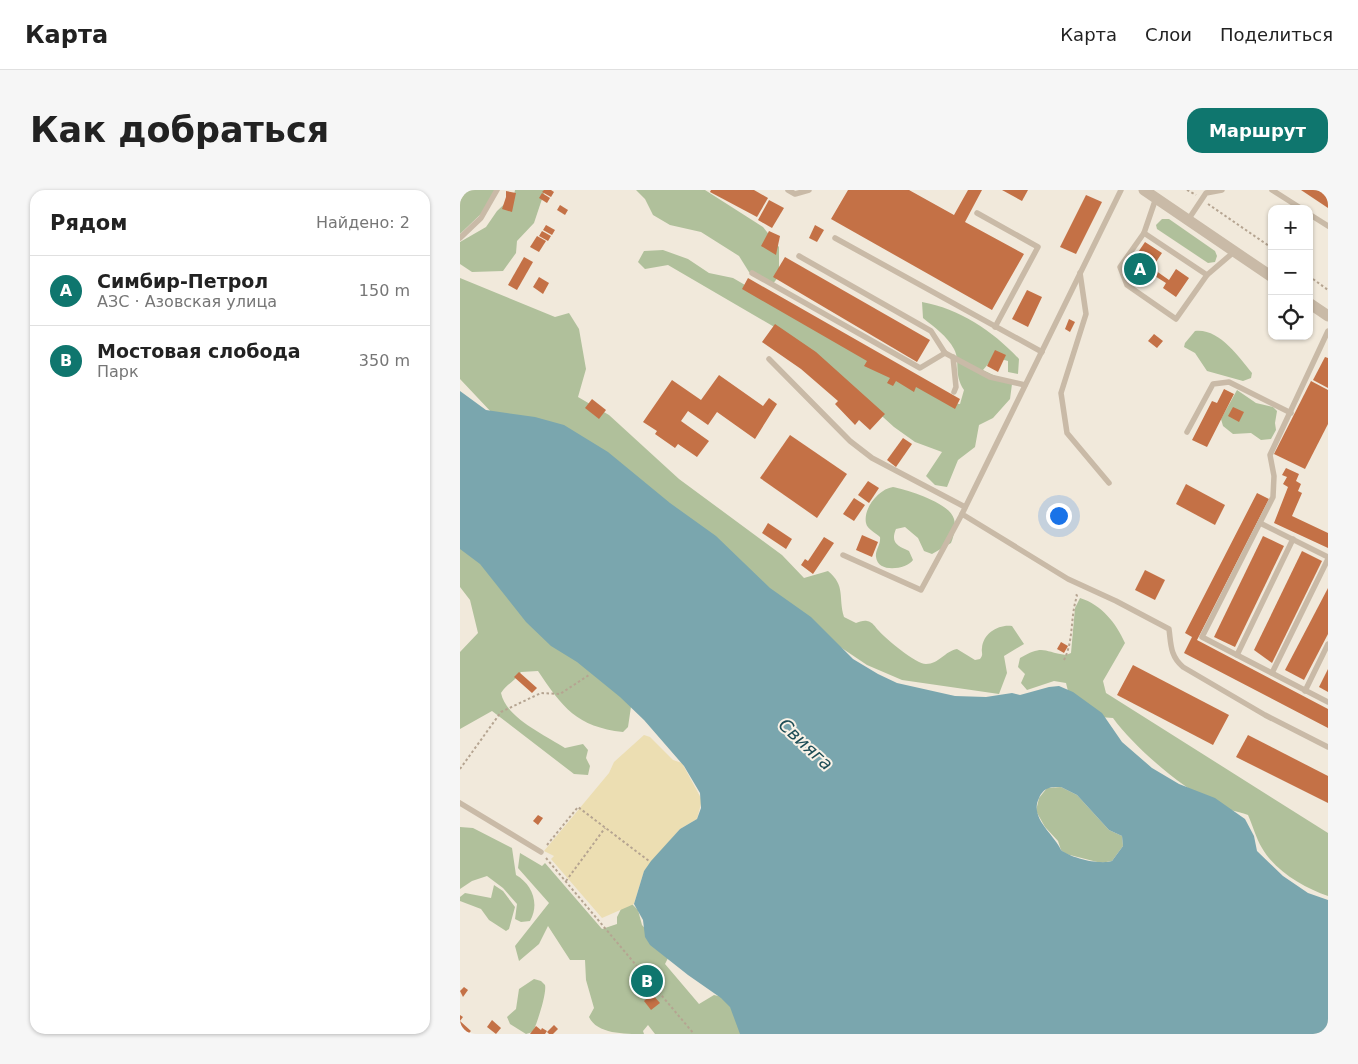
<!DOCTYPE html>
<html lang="ru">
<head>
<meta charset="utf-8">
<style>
  :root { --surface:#fff; --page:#f6f6f6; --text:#222; --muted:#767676; --line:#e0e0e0; --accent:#0f766e }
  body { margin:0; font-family:"DejaVu Sans",sans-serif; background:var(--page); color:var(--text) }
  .controls { position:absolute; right:15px; top:15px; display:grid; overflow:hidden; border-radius:10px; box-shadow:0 1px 4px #0004 }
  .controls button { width:45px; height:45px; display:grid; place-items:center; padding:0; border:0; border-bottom:1px solid var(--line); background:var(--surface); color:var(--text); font:25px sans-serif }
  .you { position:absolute; left:598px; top:325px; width:18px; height:18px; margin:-12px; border:4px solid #fff; border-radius:50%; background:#1a73e8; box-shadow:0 0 0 8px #1a73e833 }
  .badge { display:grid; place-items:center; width:32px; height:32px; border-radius:50%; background:var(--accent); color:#fff; font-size:16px; font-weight:700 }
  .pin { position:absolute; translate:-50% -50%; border:2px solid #fff; box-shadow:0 1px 5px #0006 }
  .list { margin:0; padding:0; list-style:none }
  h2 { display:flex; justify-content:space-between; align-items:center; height:65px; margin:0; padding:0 20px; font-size:21px }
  h2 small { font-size:16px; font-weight:400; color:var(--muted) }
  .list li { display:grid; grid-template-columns:32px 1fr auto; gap:15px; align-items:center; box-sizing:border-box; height:70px; padding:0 20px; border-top:1px solid var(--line) }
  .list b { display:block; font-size:19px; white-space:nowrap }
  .list p { margin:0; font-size:16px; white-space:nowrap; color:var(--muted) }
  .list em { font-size:16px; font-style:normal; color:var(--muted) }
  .icon { flex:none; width:28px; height:28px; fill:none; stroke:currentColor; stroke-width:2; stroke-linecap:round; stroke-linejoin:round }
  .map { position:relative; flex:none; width:868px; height:844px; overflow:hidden; border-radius:15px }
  header { display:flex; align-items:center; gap:30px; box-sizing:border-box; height:70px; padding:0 25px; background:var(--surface); border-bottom:1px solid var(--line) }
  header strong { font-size:24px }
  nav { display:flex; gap:28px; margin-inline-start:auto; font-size:18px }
  .intro { display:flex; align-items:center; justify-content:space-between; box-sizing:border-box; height:120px; padding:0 30px }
  h1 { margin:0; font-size:35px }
  .button { padding:12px 22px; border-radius:15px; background:var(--accent); color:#fff; font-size:18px; font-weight:700 }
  main { display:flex; gap:30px; padding:0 30px }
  aside { flex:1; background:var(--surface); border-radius:15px; box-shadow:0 1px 4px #0004 }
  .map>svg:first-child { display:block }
</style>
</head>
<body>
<header>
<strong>Карта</strong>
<nav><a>Карта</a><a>Слои</a><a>Поделиться</a></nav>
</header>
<div class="intro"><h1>Как добраться</h1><a class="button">Маршрут</a></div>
<main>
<aside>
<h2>Рядом<small>Найдено: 2</small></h2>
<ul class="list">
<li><span class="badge">A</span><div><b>Симбир-Петрол</b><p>АЗС · Азовская улица</p></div><em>150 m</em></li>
<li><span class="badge">B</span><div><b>Мостовая слобода</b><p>Парк</p></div><em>350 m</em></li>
</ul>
</aside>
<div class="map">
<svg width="868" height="844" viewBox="0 0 868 844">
  <rect width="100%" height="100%" fill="#f1e9db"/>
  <g fill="#b0c09b">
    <polygon points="7,0 35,0 24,21 0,44 0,11"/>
    <polygon points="55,0 85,0 74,33 57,51 56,63 43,81 12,82 0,74 0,52 26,37 37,21 54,5"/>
    <polygon points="176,0 245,0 303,37 319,57 319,86 312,95 289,82 279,66 241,42 210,35 193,25 185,9"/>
    <polygon points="702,29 709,29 755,61 757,66 755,72 748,73 697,39 696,35"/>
    <path d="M203 60 228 69 249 83 273 88 489 213 500 214 504 200C493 183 501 173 494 159 487 146 474 137 463 128L462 112C500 119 533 141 559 169L558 184 548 182V171L534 167 523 180 552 194 550 209 533 228 519 235 515 257 498 270 487 297 475 295 466 286 482 262 455 252 434 237 340 152 208 75 185 79 178 72 184 61Z"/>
    <path d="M0 88 95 127 109 123 119 139 126 179 118 207 149 225 219 289 322 365 344 388 368 381C386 396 378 407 384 427L396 433C399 432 404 430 407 431 413 432 415 437 419 441 426 449 456 474 466 474 479 474 485 461 497 459L515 470 520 469C524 464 521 463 522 458 523 443 539 434 552 436L564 454 544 466 547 483 539 504 442 490 407 475 33 224 0 189Z"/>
    <path d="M735 141C759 138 779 167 792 183L791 188 783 191 747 181 735 163 724 157 725 153Z"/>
    <polygon points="777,200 796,213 813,217 817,221 815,233 816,240 811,249 801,250 791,243 773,244 763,236 761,229"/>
    <path d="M433 297C448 300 490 313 494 329 496 336 494 346 491 353L472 364 464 361 458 348 445 337 436 339C430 353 438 356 449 361L453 370C447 379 418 384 416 367 415 360 421 355 420 347 416 343 407 339 406 333 403 318 419 299 433 297Z"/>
    <path d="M0 343 172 510 168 537 163 542C117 537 102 517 78 481L61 482C55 491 47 494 41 503 46 528 85 545 105 558L123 554 128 560 126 568 130 576 128 585 114 584 32 521 0 539V462L18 443 10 410 0 397Z"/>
    <path d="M620 408C642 415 656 433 665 453L643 491 646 503 868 643V706C844 698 815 681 802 658 796 648 793 636 788 625 777 621 762 619 752 613 720 596 674 557 653 528L625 526 610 509 606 493 594 491 567 500 561 493 565 484 558 477 560 468C584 454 583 462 606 465L611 463 615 418Z"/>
    <polygon points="601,597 617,605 649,640 662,646 663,656 652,671 641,673 606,664 601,660 598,651 585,637 576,621 579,608 587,598"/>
    <path d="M0 637 13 638 52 658 56 685C72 694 80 714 70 731L61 732 55 729 57 714 43 698 27 686 12 691 0 699Z"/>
    <path d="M60 663 82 676 85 673 142 739 157 734V727L162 717 172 714 178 720 182 735 209 766 205 774 239 814 254 805 267 808 293 844H195L188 835 183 841 184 844C164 844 137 844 129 827L134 818 126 790 125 770H110L88 736 79 754 59 771 55 756 89 713 58 678Z"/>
    <polygon points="34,695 43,701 55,717 49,739 46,741 29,730 21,719 0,711 0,707 5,703 31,708"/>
    <path d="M74 789 81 791 85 795C87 803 77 833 73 842L66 844 50 834 47 827 56 819 59 799Z"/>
  </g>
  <polygon fill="#ecdeb2" points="184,545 190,547 213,570 222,573 242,610 237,629 220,639 184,681 174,714 142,728 91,669 94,666 84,661 149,583 154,572"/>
  <path fill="#7aa6ae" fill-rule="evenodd" d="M0 201 26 220 75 227 104 235 148 262 210 313 256 346 310 398 351 427 393 469 418 484 437 493 495 506 526 507 552 503 560 505 589 497 599 496 613 502 642 523 662 552 692 578 719 594 755 608 785 629 794 646 797 661 823 686 848 703 868 710V844H280L270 817 261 808 228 785 190 755 185 747 183 730 174 714 184 681 191 671 220 639 237 629 241 618 240 603 224 576 184 530 160 507 117 472 91 456 66 432 20 374 0 359ZM601 597 617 605 649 640 662 646 663 656 652 671C639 675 611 668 601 660 594 644 569 628 579 608 584 597 590 597 601 597Z"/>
  <g fill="#c47146">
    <polygon points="84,0 91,0 94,2 91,7 82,2"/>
    <polygon points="251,0 294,0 308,8 297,27 250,2"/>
    <polygon points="388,0 449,0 494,25 508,0 522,0 505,32 564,64 532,120 371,29"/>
    <polygon points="542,0 568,0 562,11"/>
    <polygon points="841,0 868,0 868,18"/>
    <polygon points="46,1 56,3 52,22 42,19 46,7"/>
    <polygon points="82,3 90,8 87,13 79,8"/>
    <polygon points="626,5 642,12 616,64 600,57"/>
    <polygon points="309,10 324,18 312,38 298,30"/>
    <polygon points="100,15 108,20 105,25 97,20"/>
    <polygon points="86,35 95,40 92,45 83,40"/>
    <polygon points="355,35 364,40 357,52 349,48"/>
    <polygon points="82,41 91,46 88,51 79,46"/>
    <polygon points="309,41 320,46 316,65 301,56"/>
    <polygon points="77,46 86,51 79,62 70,57"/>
    <polygon points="685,52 702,63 692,78 709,90 716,79 729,88 716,107 703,98 706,93 690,83 684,92 666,80"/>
    <polygon points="64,67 73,72 57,100 48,95"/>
    <polygon points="325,67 470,150 457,172 313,87"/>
    <polygon points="79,87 89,93 83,104 73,97"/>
    <polygon points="288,88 500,209 495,219 456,197 454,202 436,191 433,196 427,193 430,188 404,176 407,171 282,99"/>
    <polygon points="567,100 582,107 568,137 552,129"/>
    <polygon points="609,129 615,132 610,142 605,139"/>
    <polygon points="315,134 356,162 425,224 410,240 399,230 395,235 375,214 378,211 341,179 302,152"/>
    <polygon points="694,144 703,151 697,158 688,151"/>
    <polygon points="535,160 546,165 538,182 527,176"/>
    <polygon points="865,167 868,168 868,198 853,190"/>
    <polygon points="259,185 303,216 309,208 317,214 295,249 257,222 248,235 228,221 221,231 249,251 237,267 218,254 215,258 195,244 197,241 183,232 212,190 241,210"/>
    <polygon points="851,191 868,200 868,234 845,279 814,264"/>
    <polygon points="764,199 774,204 747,257 732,250 752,211 757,213"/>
    <polygon points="132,209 146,220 139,229 125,218"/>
    <polygon points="773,217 784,222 779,232 768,226"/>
    <polygon points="330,245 387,284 357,328 300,288"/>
    <polygon points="443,248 452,254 436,277 427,270"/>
    <polygon points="826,278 839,284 836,291 841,294 838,301 842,303 832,326 868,343 868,358 814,333 828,297 823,294 827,287 822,285"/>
    <polygon points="408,291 419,298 409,313 398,305"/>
    <polygon points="726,294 765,315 755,335 716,314"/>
    <polygon points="797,303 809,309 737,450 868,519 868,538 724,463 732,447 725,443"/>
    <polygon points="394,308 405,315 394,331 383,324"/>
    <polygon points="308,333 332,349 326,359 302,343"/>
    <polygon points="402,345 418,352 412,367 396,360"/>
    <polygon points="803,346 824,356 775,457 754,447"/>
    <polygon points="364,347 374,353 353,384 341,375 345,369 348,371"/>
    <polygon points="842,361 862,371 812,473 794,460"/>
    <polygon points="685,380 705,390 695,410 675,400"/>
    <polygon points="868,398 868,444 844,490 825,480"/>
    <polygon points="601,452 608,456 604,463 597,459"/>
    <polygon points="673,475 769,525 753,555 657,505"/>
    <polygon points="868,479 868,502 859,497"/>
    <polygon points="59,482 77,498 72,503 54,487"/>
    <polygon points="788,545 868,586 868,613 776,567"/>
    <polygon points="78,625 83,628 78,635 73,631"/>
    <polygon points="4,797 8,800 3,807 0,801"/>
    <polygon points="192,804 200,813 191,820 184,811"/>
    <polygon points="0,825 3,827 0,831 11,841 8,844 0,844"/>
    <polygon points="32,830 41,838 36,844 27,837"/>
    <polygon points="94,835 98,839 93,844 89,844 87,842"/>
    <polygon points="76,836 81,840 82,838 87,841 85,844 70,844"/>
  </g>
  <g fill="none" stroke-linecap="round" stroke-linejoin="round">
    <g stroke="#b5a491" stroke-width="2" stroke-dasharray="2.5 2.5" stroke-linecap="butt">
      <polyline points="727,0 736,5"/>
      <polyline points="0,2 1,0"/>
      <polyline points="748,14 812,58"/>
      <polyline points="849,86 868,100"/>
      <path d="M604 470C614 450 610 427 617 406L615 402"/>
      <polyline points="0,579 41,522 81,503 100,504 129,485"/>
      <polyline points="87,655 118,617 189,671"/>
      <polyline points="86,668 234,844"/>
      <polyline points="106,691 145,638"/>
    </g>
    <g stroke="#c9baa7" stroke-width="5.5">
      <polyline points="328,0 335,4 349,0"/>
      <path d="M661 0 502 324 608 389 656 411 709 439C711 454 710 466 723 477L805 525 868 557"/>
      <polyline points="812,0 842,19"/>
      <polyline points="696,8 684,43 747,85 775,61"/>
      <polyline points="517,23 578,57 535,137"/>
      <polyline points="849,24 868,36"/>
      <polyline points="728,30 746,3 762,0"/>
      <polyline points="684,43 660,77 667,95 716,129 747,85"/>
      <polyline points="0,48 21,28 37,0"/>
      <polyline points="375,48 582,162"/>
      <polyline points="339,66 471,141 485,163 530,187 565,195"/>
      <polyline points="292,83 460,178 485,163"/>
      <polyline points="620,83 626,124 601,203 607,243 649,293"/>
      <polyline points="868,141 810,265 814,286 813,307 742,447 868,512"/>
      <polyline points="493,167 496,197 494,202"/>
      <polyline points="309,169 390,251 412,268 505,317"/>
      <polyline points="727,242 753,194 769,192 831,223"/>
      <polyline points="800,333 868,367"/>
      <polyline points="383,365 461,400 502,324"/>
      <polyline points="777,465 833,349"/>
      <polyline points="812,483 868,369"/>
      <polyline points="845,501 868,454"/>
      <polyline points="0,613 81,662"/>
    </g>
    <g stroke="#c9baa7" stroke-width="11">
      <polyline points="684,0 812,87"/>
      <polyline points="849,113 868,126"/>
    </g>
  </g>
  <g text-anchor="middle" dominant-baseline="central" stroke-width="4" stroke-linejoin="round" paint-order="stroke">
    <g font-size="18" font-style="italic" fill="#1e4d56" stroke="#f9f2e7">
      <text transform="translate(346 554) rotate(43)">Свияга</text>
    </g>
  </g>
</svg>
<div class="controls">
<button>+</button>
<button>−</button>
<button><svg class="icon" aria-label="locate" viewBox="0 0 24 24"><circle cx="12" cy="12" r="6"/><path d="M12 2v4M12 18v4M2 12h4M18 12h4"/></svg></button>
</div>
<div class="you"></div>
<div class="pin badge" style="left:680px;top:79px">A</div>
<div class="pin badge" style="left:187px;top:791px">B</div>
</div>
</main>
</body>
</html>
